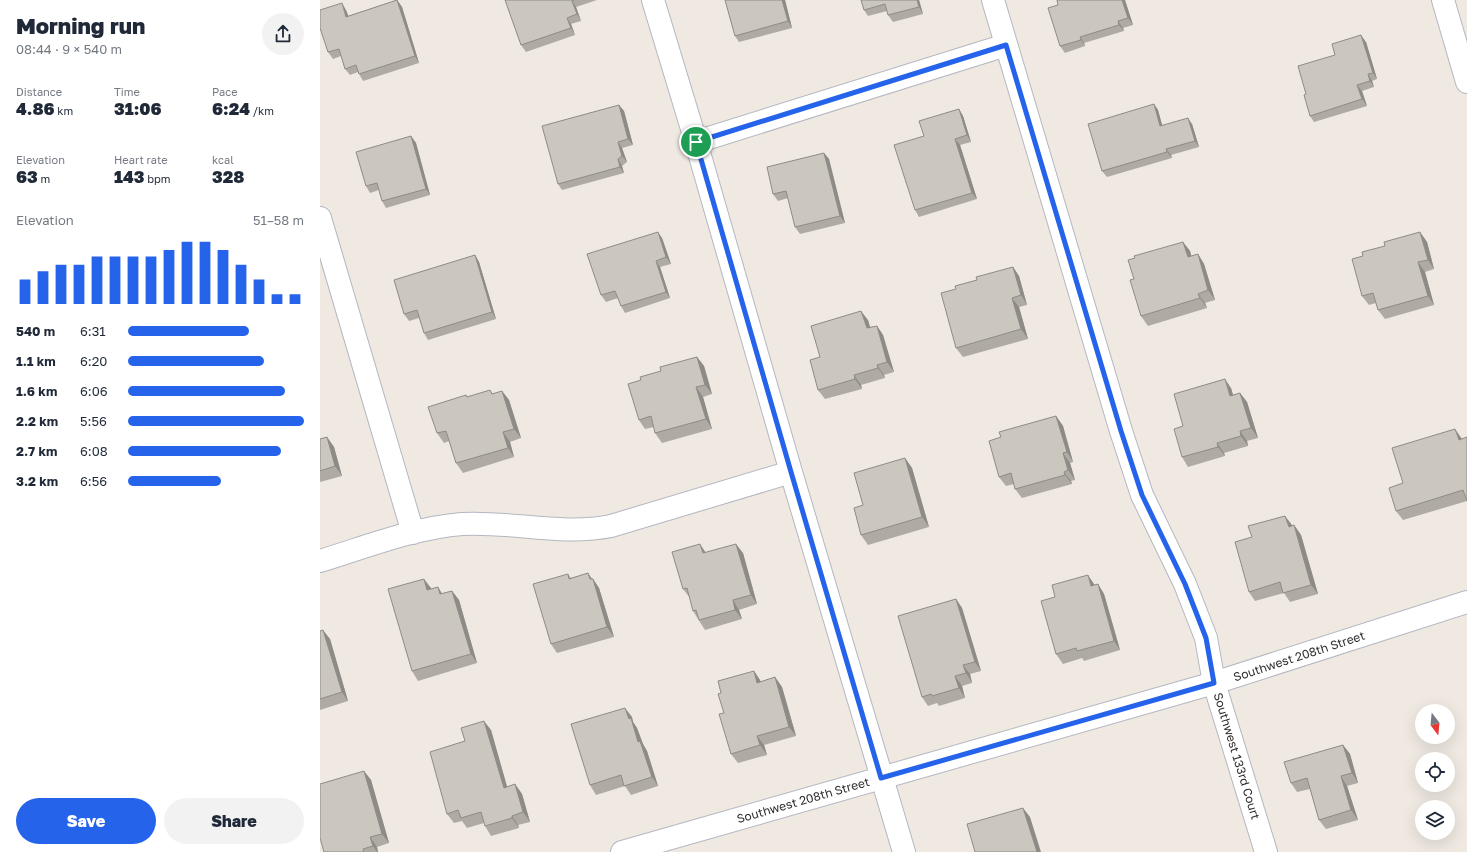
<!DOCTYPE html>
<html lang="en">
<head>
<meta charset="utf-8">
<style>
  :root { --surface:#fff; --page:#f2f2f3; --text:#1f2937; --muted:#747a83; --accent:#2563eb }
  body { margin:0; font-family:"Golos Text",sans-serif; background:var(--page); color:var(--text); height:100vh; display:flex; flex-direction:column; font-size:15px; white-space:nowrap }
  * { box-sizing:border-box; margin:0 }
  p { font-size:13px; color:var(--muted) }
  .icon { flex:none; width:22px; height:22px; fill:none; stroke:currentColor; stroke-width:2; stroke-linecap:round; stroke-linejoin:round }
  .map { position:relative; flex:1; overflow:hidden }
  .side { display:flex; flex-direction:column; background:var(--surface); width:320px }
  .side>* { flex:none }
  .needle { width:26px; rotate:164deg }
  .buttons { position:absolute; left:1095px; top:704px; display:grid; gap:8px }
  .buttons a { display:grid; place-items:center; width:40px; height:40px; border-radius:50%; background:var(--surface); box-shadow:0 4px 16px #0002; font-size:20px }
  .pin { position:absolute; display:grid; place-items:center; width:34px; height:34px; color:#fff; margin:-17px; border:2px solid #fff; border-radius:50%; box-shadow:0 1px 4px #0007 }
  .round { display:grid; place-items:center; flex:none; width:42px; height:42px; border-radius:21px; background:var(--page) }
  .headline { display:flex; align-items:center; justify-content:space-between; height:68px; padding:0 16px }
  h1 { font-size:22px; font-weight:800; line-height:30px }
  .metrics { display:grid; grid-template-columns:repeat(3,1fr); gap:6px; height:68px; padding:4px 16px }
  .metrics div { display:grid; align-content:center }
  .metrics b { font-size:17px; font-weight:800 }
  .metrics small { font-size:11px; font-weight:400 }
  .metrics p { font-size:11px }
  .chart { height:112px; padding:8px 16px }
  .chart p { display:flex; justify-content:space-between }
  .chart svg { width:100%; height:72px; margin-top:4px; stroke:var(--accent); stroke-width:6 }
  .primary-button { display:flex; gap:8px; margin-top:auto; padding:8px 16px }
  .primary-button a { flex:1; height:46px; border-radius:24px; background:var(--accent); color:#fff; font-size:16px; font-weight:800; line-height:46px; text-align:center }
  .primary-button a+a { background:var(--page); color:var(--text) }
  ul { padding:0 16px; list-style:none; font-size:13px }
  li { display:grid; grid-template-columns:64px 48px 1fr; align-items:center; height:30px }
  li i { height:10px; border-radius:5px; background:var(--accent) }
  main { display:flex; flex:1; min-height:0 }
  .map>svg:first-child { display:block }
</style>
</head>
<body>
<main>
<section class="side">
<div class="headline"><div><h1>Morning run</h1><p>08:44 · 9 × 540 m</p></div><a class="round"><svg class="icon" aria-label="share" viewBox="0 0 24 24"><path d="M12 15V3M7 8l5-5 5 5M5 13v7h14v-7"/></svg></a></div>
<div class="metrics">
<div><p>Distance</p><b>4.86<small> km</small></b></div>
<div><p>Time</p><b>31:06</b></div>
<div><p>Pace</p><b>6:24<small> /km</small></b></div>
</div>
<div class="metrics">
<div><p>Elevation</p><b>63<small> m</small></b></div>
<div><p>Heart rate</p><b>143<small> bpm</small></b></div>
<div><p>kcal</p><b>328</b></div>
</div>
<div class="chart"><p><span>Elevation</span>51–58 m</p>
<svg viewBox="0 0 160 44" preserveAspectRatio="none"><path d="M5 44V29M15 44V24M25 44V20M35 44V20M45 44V15M55 44V15M65 44V15M75 44V15M85 44V11M95 44V6M105 44V6M115 44V11M125 44V20M135 44V29M145 44V38M155 44V38"/></svg>
</div>
<ul>
<li><b>540 m</b>6:31<i style="width:69%"></i></li>
<li><b>1.1 km</b>6:20<i style="width:77%"></i></li>
<li><b>1.6 km</b>6:06<i style="width:89%"></i></li>
<li><b>2.2 km</b>5:56<i style="width:100%"></i></li>
<li><b>2.7 km</b>6:08<i style="width:87%"></i></li>
<li><b>3.2 km</b>6:56<i style="width:53%"></i></li>
</ul>
<div class="primary-button"><a>Save</a><a>Share</a></div>
</section>
<div class="map">
<svg width="1147" height="852" viewBox="0 0 1147 852">
  <rect width="100%" height="100%" fill="#efe9e1"/>
  <g fill="none" stroke-linecap="round" stroke-linejoin="round">
    <defs>
      <path id="street" d="M333,0L376,142L471,472L584,852
        M673,0L801,431L822,495L865,584L886,638L894,683L946,852
        M1123,0L1147,82
        M376,142L686,45
        M0,218L93,533
        M0,561C46,547 93,528 142,524C192,521 241,536 291,526L471,472
        M302,852L894,683L1147,602"/>
    </defs>
    <!-- street casing -->
    <use href="#street" stroke="#b4b7c1" stroke-width="24"/>
    <!-- street -->
    <use href="#street" stroke="#fff" stroke-width="22"/>
  </g>
  <!-- wall -->
  <path fill="#afaba4" d="M77,0L82,7L99,63L43,81L38,72L30,75L25,69L21,56L13,59L8,52L26,10L28,16Z
    M185,0H277L256,7L261,21L251,24L255,35L206,52L201,45Z
    M405,0H465L472,28L419,42L415,36Z
    M541,0H599L603,14L573,22L568,15L567,11L548,16L544,10Z
    M805,0L813,25L803,28L804,31L764,43L765,46L745,53L740,46Z
    M1046,42L1057,79L1052,81L1054,87L1042,91L1047,106L994,122L990,116L986,94L1015,55Z
    M834,104L838,110L842,125L872,124L879,147L851,155L852,158L787,177L782,171Z
    M299,105L304,111L313,145L302,148L307,162L302,166L304,173L242,190L238,184Z
    M639,109L643,116L651,142L640,145L657,199L599,217L595,210Z
    M91,136L96,143L110,195L66,208L62,201L59,190L50,193L46,186Z
    M504,153L509,159L525,223L480,234L475,227L468,198L458,201L453,194Z
    M1100,232L1107,242L1114,269L1105,272L1114,305L1065,319L1058,310L1056,303L1049,305L1042,296L1043,256L1065,246Z
    M342,238L351,264L340,267L350,298L305,313L301,306L298,298L286,302L281,295Z
    M863,242L870,251L871,256L878,254L884,264L895,300L885,303L887,308L828,326L821,316L814,279L815,258Z
    M155,255L159,262L176,319L108,340L104,333L99,318L89,321L84,314Z
    M693,267L699,276L707,305L699,307L708,339L643,357L636,348V289L657,280Z
    M548,320L550,327L557,326L563,335L574,372L564,375L565,378L541,385L542,389L505,399L498,390L500,357Z
    M377,357L384,366L392,394L383,397L392,429L342,443L335,433L334,427L325,429L319,420L341,371Z
    M911,388L913,395L920,393L927,402L938,438L927,441L928,446L904,453L905,456L868,467L862,457L863,426Z
    M170,390L173,394L182,391L189,400L201,438L190,442L194,457L143,473L136,463L129,441L124,443L117,433L146,395L148,397Z
    M736,416L743,426L753,462L750,463L755,480L751,481L752,484L702,498L695,489L694,484L686,486L679,477L681,437Z
    M7,437L14,447L22,476L0,482V439Z
    M1147,438V502V501L1083,520L1076,511L1083,483L1142,439Z
    M585,458L592,468L609,527L548,545L541,535L543,505Z
    M972,525V526L974,525L981,535L998,594L970,602L964,593L935,601L929,592Z
    M386,553H423L437,604L419,610L422,619L385,630L373,611L370,598L363,589Z
    M268,573L272,579H273L279,588L294,637L237,653L231,644L248,574L251,578Z
    M774,584L775,585L778,584L784,594L800,650L764,661L762,658L743,664L736,654L735,597Z
    M118,587L122,594L132,591L139,600L157,663L98,681L92,671L111,588V589Z
    M636,599L642,608L661,671L650,674L652,683L642,686L645,698L619,706L617,703L608,706L602,697Z
    M0,631L10,639L28,701L0,710Z
    M434,671L441,682L455,677L462,687L476,736L444,745L447,755L418,763L411,754L401,693Z
    M312,717L313,722L317,728L323,744L327,751L338,786L311,795L305,786L276,795L270,785Z
    M171,730L187,787L195,784L202,794L210,822L198,825L199,828L171,836L165,826L164,823L147,828L142,821L134,823L127,814L145,741Z
    M1023,745L1030,754L1038,783L1027,786L1038,820L1006,829L999,820L990,789L977,792L971,783Z
    M44,771L51,780L69,843L57,847L58,852H4Z"/>
  <!-- shaded-wall -->
  <path fill="#8e8b86" d="M77,0L82,7L99,63L95,56Z
    M462,0H465L472,28L468,21Z
    M597,0H599L603,14L599,7Z
    M802,0H805L813,25L808,18Z
    M252,1L256,7L261,21L257,14Z
    M22,3L26,10L31,23L26,17Z
    M247,18L251,24L255,35L251,28Z
    M798,21L803,28L804,31L799,25Z
    M1041,35L1046,42L1057,79L1053,73Z
    M760,37L764,43L765,46L761,40Z
    M1048,74L1052,81L1054,87L1050,81Z
    M1037,85L1042,91L1047,106L1042,99Z
    M834,104L838,110L844,132L840,126Z
    M299,105L304,111L313,145L308,139Z
    M639,109L643,116L651,142L647,135Z
    M868,118L872,124L879,147L875,141Z
    M91,136L96,143L110,195L106,189Z
    M635,139L640,145L657,199L652,193Z
    M298,142L302,148L307,162L302,156Z
    M846,149L851,155L852,158L847,152Z
    M504,153L509,159L525,223L520,216Z
    M298,159L302,166L304,173L300,167Z
    M338,232L342,238L351,264L346,257Z
    M1100,232L1107,242L1114,269L1108,260Z
    M863,242L870,251L874,266L868,257Z
    M878,254L884,264L895,300L888,290Z
    M155,255L159,262L176,319L172,312Z
    M336,261L340,267L350,298L346,292Z
    M1098,262L1105,272L1114,305L1108,296Z
    M693,267L699,276L707,305L701,295Z
    M878,294L885,303L887,308L880,298Z
    M692,298L699,307L708,339L701,329Z
    M541,311L548,320L553,338L547,328Z
    M557,326L563,335L574,372L567,362Z
    M377,357L384,366L392,394L385,385Z
    M557,365L564,375L565,378L558,368Z
    M534,375L541,385L542,389L535,379Z
    M905,379L911,388L916,405L910,396Z
    M376,387L383,397L392,429L386,419Z
    M182,391L189,400L201,438L194,429Z
    M920,393L927,402L938,438L931,428Z
    M736,416L743,426L753,462L747,452Z
    M1135,429L1142,439L1145,450L1139,440Z
    M920,431L927,441L928,446L921,436Z
    M183,432L190,442L194,457L188,448Z
    M7,437L14,447L22,476L15,466Z
    M897,443L904,453L905,456L898,447Z
    M743,453L750,463L755,480L748,470Z
    M585,458L592,468L609,527L602,517Z
    M744,472L751,481L752,484L745,475Z
    M965,516L972,525L975,537L969,527Z
    M974,525L981,535L998,594L991,585Z
    M380,544L386,553H383Z
    M416,544L423,553L437,604L431,595Z
    M268,573L273,581V579L279,588L294,637L287,627Z
    M768,575L774,584L777,596L771,586Z
    M104,579L111,588L114,600L107,590Z
    M778,584L784,594L800,650L794,641Z
    M118,587L124,597L120,594Z
    M132,591L139,600L157,663L151,654Z
    M636,599L642,608L661,671L655,662Z
    M413,600L419,610L422,619L415,610Z
    M3,630L10,639L28,701L22,692Z
    M643,665L650,674L652,683L646,673Z
    M434,671L440,680L444,692L437,683Z
    M635,676L642,686L645,698L639,688Z
    M455,677L462,687L476,736L469,727Z
    M305,708L312,717L313,722L317,728L323,744L327,751L338,786L332,777L309,719Z
    M164,721L171,730L190,797L184,788Z
    M437,736L444,745L447,755L440,745Z
    M1023,745L1030,754L1038,783L1032,773Z
    M44,771L51,780L69,843L62,834Z
    M1021,776L1027,786L1038,820L1031,810Z
    M195,784L202,794L210,822L203,812Z
    M703,808L710,817L721,852H717Z
    M192,816L198,825L199,828L192,818Z
    M50,837L57,847L58,852H57L53,846Z"/>
  <!-- building -->
  <path fill="#cbc7bf" stroke="#8e8b86" d="M77,0L95,56L39,74L36,65L25,69L19,49L8,52L0,28V10L22,3L26,17Z
    M185,0H254L252,1L257,14L247,18L251,28L201,45Z
    M405,0H462L468,21L415,36Z
    M541,0H597L599,7L568,15L565,4L544,10Z
    M737,0H802L808,18L798,21L799,25L760,37L761,40L740,46L728,8L738,5Z
    M1041,35L1053,73L1048,74L1050,81L1037,85L1042,99L990,116L984,95L986,94L978,66L1015,55L1012,44Z
    M834,104L840,126L868,118L875,141L846,149L847,152L782,171L768,124Z
    M299,105L308,139L298,142L302,156L298,159L300,167L238,184L222,126Z
    M639,109L647,135L635,139L652,193L595,210L574,145L604,136L599,121Z
    M91,136L106,189L62,201L57,183L46,186L36,152Z
    M504,153L520,216L475,227L466,191L453,194L447,167Z
    M338,232L346,257L336,261L346,292L301,306L295,291L281,295L267,254Z
    M1100,232L1108,260L1098,262L1108,296L1058,310L1053,293L1042,296L1032,259L1043,256L1042,252L1065,246L1064,242Z
    M863,242L868,257L878,254L888,290L878,294L880,298L821,316L810,280L814,279L808,260L815,258L814,256Z
    M155,255L172,312L104,333L97,310L84,314L74,280Z
    M693,267L701,295L692,298L701,329L636,348L621,293L636,289L635,286L657,280L656,277Z
    M541,311L547,328L557,326L567,362L557,365L558,368L534,375L535,379L498,390L490,360L500,357L491,326Z
    M377,357L385,385L376,387L386,419L335,433L331,416L319,420L308,384L321,380L320,377L341,371L340,367Z
    M905,379L910,396L920,393L931,428L920,431L921,436L897,443L898,447L862,457L854,429L863,426L854,394Z
    M170,390L172,394L182,391L194,429L183,432L188,448L136,463L126,431L117,433L108,407L146,395L147,397Z
    M736,416L747,452L743,453L748,470L744,472L745,475L695,489L691,473L679,477L669,441L681,437L679,432Z
    M1135,429L1139,440L1147,437V501L1143,490L1076,511L1069,488L1083,483L1072,448Z
    M7,437L15,466L0,471V439Z
    M585,458L602,517L541,535L534,508L543,505L534,473Z
    M965,516L969,527L974,525L991,585L963,593L960,582L929,592L915,542L932,537L928,526Z
    M380,544L383,553L416,544L431,595L413,600L415,610L379,620L376,610L373,611L367,588L363,589L352,552Z
    M268,573L270,579H273L287,627L231,644L213,584L248,574L249,579Z
    M768,575L771,586L778,584L794,641L757,651L756,648L736,654L721,601L735,597L732,585Z
    M104,579L107,590L118,587L120,594L132,591L151,654L92,671L68,589Z
    M636,599L655,662L643,665L646,673L635,676L639,688L612,696L611,694L602,697L578,616Z
    M3,630L22,692L0,699V631Z
    M434,671L437,683L455,677L469,727L437,736L440,745L411,754L399,714L404,713L398,694L401,693L398,681Z
    M305,708L309,719L311,718L318,742L320,741L332,777L304,786L301,775L270,785L251,724Z
    M164,721L184,788L195,784L203,812L192,816V818L165,826L161,812L141,818L138,810L127,814L110,752L145,741L141,728Z
    M1023,745L1032,773L1021,776L1031,810L999,820L987,778L971,783L964,762Z
    M44,771L62,834L50,837L53,846L43,849L44,852H4L0,838V784Z
    M703,808L717,852H655L647,824Z"/>
  <g fill="none" stroke-linecap="round" stroke-linejoin="round">
    <defs>
      <path id="route" d="M686,45L801,431L822,495L865,584L886,638L894,683L561,778L471,472L376,142Z"/>
    </defs>
    <!-- route casing -->
    <use href="#route" stroke="#fff" stroke-width="8"/>
    <!-- route -->
    <use href="#route" stroke="#2563eb" stroke-width="5"/>
  </g>
  <g text-anchor="middle" dominant-baseline="central" stroke-width="3" stroke-linejoin="round" paint-order="stroke">
    <!-- street labels -->
    <g font-size="12" fill="#2e2e2e" stroke="#fff">
      <text transform="translate(979 656) rotate(-18)">Southwest 208th Street</text>
      <text transform="translate(917 756) rotate(73)">Southwest 133rd Court</text>
      <text transform="translate(483 800) rotate(-16)">Southwest 208th Street</text>
    </g>
  </g>
</svg>
<div class="buttons">
<a><svg class="needle" viewBox="-14 -14 28 28"><path d="M0-13l5 13h-10z" fill="#e53935"/><path d="M0 13l5-13h-10z" fill="#747a83"/></svg></a>
<a><svg class="icon" aria-label="locate" viewBox="0 0 24 24"><circle cx="12" cy="12" r="6"/><path d="M12 2v4M12 18v4M2 12h4M18 12h4"/></svg></a>
<a><svg class="icon" aria-label="layers" viewBox="0 0 24 24"><path d="M12 4l9 5-9 5-9-5zM3 14l9 5 9-5"/></svg></a>
</div>
<div class="pin" style="left:376px;top:142px;background:#1e9e55"><svg class="icon" aria-label="arrive" viewBox="0 0 24 24"><path d="M6 21V4h12l-3 4 3 4H6"/></svg></div>
</div>
</main>
</body>
</html>
